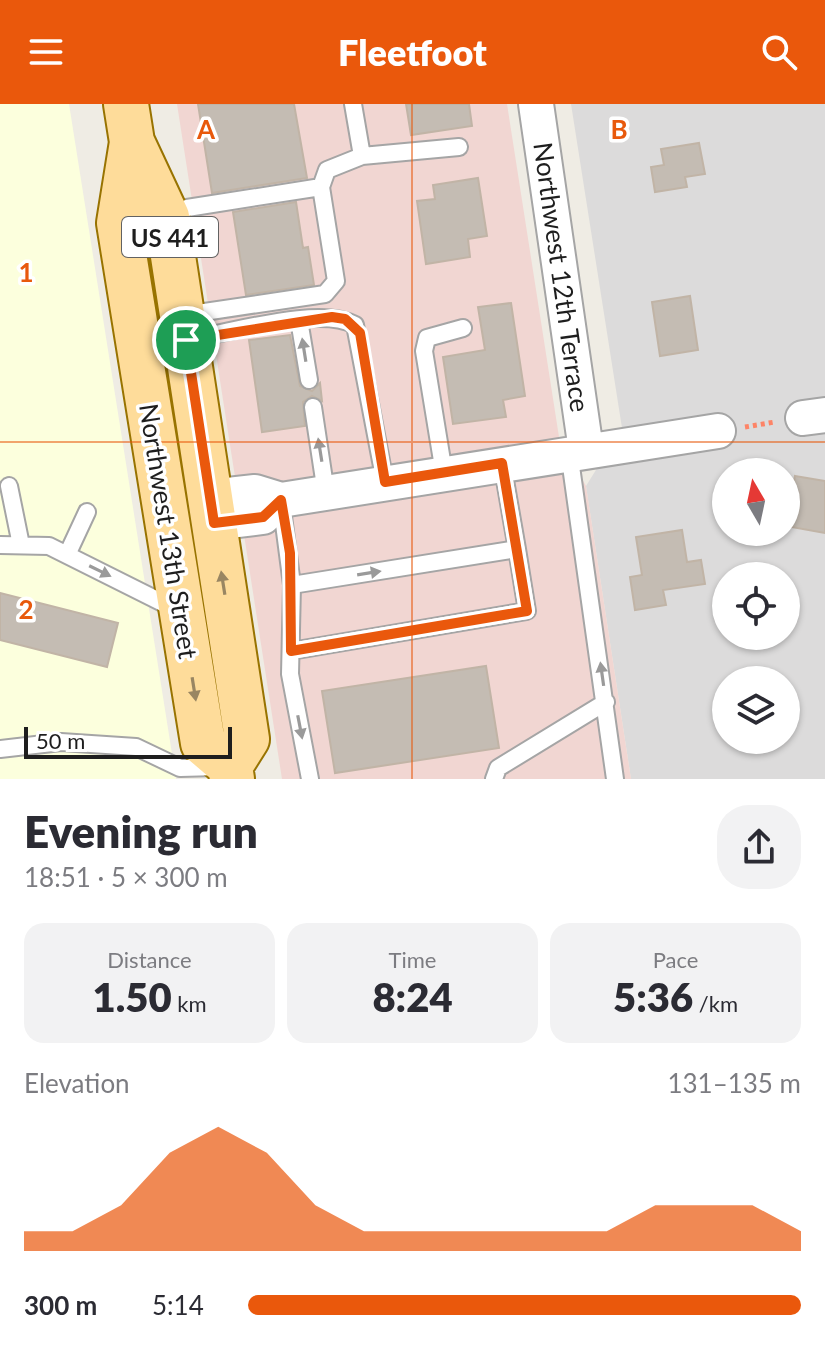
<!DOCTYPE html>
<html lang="en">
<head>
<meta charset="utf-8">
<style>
  :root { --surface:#fff; --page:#f2f2f3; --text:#2b2b33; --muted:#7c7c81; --accent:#ea580c }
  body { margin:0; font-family:Lato,sans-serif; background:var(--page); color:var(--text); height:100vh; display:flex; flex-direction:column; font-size:30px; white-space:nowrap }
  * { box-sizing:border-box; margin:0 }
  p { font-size:26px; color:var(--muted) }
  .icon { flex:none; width:44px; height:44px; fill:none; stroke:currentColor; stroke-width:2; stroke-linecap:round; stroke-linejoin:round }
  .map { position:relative; height:675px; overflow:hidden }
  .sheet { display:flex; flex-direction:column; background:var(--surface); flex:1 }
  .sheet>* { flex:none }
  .needle { width:52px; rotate:351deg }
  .tools { position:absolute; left:712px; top:354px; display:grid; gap:16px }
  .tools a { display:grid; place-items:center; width:88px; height:88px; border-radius:50%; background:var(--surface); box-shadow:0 2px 6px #0004; font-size:40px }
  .scale { position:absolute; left:24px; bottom:20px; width:208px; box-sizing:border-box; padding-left:8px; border:4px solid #1e1e1e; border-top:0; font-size:22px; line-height:28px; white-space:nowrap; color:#1e1e1e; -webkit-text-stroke:6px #fff; paint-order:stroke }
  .pin { position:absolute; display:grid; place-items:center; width:68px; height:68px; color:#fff; margin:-34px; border:4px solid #fff; border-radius:50%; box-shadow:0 2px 8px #0007 }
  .round { display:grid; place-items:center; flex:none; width:84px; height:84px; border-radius:32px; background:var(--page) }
  .headline { display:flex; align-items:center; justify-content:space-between; height:136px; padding:0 24px }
  h1 { font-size:44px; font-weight:800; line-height:60px }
  .metrics { display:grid; grid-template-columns:repeat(3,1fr); gap:12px; height:136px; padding:8px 24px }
  .metrics div { display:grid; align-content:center; border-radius:20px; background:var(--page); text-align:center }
  .metrics b { font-size:40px; font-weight:800 }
  .metrics small { font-size:22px; font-weight:400 }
  .metrics p { font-size:22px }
  .chart { height:224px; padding:16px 24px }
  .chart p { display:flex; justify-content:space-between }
  .chart svg { width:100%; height:144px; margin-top:8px; fill:var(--accent); opacity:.7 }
  ul { padding:0 24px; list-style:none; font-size:26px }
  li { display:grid; grid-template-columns:128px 96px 1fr; align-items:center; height:60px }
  li i { height:20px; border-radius:10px; background:var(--accent) }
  header { display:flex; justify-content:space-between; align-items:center; height:104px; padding:0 24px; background:var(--accent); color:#fff; font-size:36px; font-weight:800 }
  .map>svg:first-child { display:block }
</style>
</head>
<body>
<header><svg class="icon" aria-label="menu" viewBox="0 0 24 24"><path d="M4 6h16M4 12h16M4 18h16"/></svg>Fleetfoot<svg class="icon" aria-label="search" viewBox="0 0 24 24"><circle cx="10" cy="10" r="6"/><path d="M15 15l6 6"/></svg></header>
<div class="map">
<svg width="825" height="675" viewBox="0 0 825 675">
  <rect width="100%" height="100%" fill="#efece4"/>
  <!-- residential -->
  <path fill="#dcdbdb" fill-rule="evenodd" d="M571,0H825V675H631L586,382L622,324ZM726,368H786V428H726ZM726,472H786V532H726ZM726,576H786V636H726Z"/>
  <!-- commercial -->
  <path fill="#f1d6d2" d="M177,0H507L559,333L586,382L631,675H282Z"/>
  <!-- education -->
  <path fill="#fcffdd" d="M0,0H69L176,675H0Z"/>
  <!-- building -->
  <path fill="#c4bcb3" stroke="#c1b4a6" stroke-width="2" d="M198,0H294L307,74L212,89Z
    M406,0H469L472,22L411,31Z
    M699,39L705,70L685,73L687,83L655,88L651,63L664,61L661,45Z
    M478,74L487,132L468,135L470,153L426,160L417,97L435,95L433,81Z
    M296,98L303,144L308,143L314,181L246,191L233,108Z
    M690,192L698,246L660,252L652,198Z
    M511,199L525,292L503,296L506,313L453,320L443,253L485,246L478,203Z
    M290,231L300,282L312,287L320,279L322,297L312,292L303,298L305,322L262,328L249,236Z
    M795,372L825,377V429L786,422Z
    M682,426L687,458L701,456L705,480L663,486L666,501L635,506L630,473L642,471L636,433Z
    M0,489L118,519L107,563L0,536Z
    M486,562L499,644L335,669L322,587Z"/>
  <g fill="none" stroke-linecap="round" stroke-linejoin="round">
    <defs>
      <path id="service" d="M353,0L362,52
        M169,112L187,104L321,83
        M184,211L325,190L336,177L321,83L327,66L362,52L459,43
        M299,216L309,276
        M189,235C231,229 320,201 355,221L385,378
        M313,303L326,389
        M569,348L615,675
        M444,369L424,247L427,234L463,224
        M9,382L21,441
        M281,397L292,481L290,570L310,675
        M0,441L49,442L175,505
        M67,451L87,408
        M292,481L517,445L502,359
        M291,547L527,507L517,445
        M0,645L61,638L136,643L180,664L217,663
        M494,675L498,664L606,598"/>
      <path id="minor" d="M536,0L586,346
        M803,314L825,311
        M210,393L255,388L281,396L718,327
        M214,419L263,413L281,396"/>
      <path id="primary" d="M126,0L132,38L167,113L247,635L230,662L232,675
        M132,38L119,119L203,639L230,662"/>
    </defs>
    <!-- service casing -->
    <use href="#service" stroke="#a5a5a5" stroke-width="20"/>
    <!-- minor casing -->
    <use href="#minor" stroke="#a5a5a5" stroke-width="38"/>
    <!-- primary casing -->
    <use href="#primary" stroke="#987300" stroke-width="48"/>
    <!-- path -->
    <path stroke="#fd8467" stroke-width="5" stroke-dasharray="4 4" stroke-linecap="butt" d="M745,323L775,318"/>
    <!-- service -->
    <use href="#service" stroke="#fff" stroke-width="16"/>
    <!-- minor -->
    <use href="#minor" stroke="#fff" stroke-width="34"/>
    <!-- primary -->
    <use href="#primary" stroke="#fedc9a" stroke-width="44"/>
  </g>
  <!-- one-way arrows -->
  <defs><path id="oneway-solid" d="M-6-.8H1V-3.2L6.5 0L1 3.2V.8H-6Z" transform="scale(2)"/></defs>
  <g fill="#9a9a9a">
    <use href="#oneway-solid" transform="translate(304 246) rotate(-99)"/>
    <use href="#oneway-solid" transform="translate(320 346) rotate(-99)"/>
    <use href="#oneway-solid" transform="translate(100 467) rotate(26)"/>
    <use href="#oneway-solid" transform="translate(369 469) rotate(-9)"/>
    <use href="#oneway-solid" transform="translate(602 570) rotate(-98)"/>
    <use href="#oneway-solid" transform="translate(300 623) rotate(79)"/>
  </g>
  <g fill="#998662">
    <use href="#oneway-solid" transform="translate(223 479) rotate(-99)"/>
    <use href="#oneway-solid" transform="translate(194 585) rotate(81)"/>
  </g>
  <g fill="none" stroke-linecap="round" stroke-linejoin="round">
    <defs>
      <path id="route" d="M332,213L345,215L360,229L385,378L502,359L527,507L291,547L290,449L281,396L263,413L214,419L186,236Z"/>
    </defs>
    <!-- route casing -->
    <use href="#route" stroke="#fff" stroke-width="16"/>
    <!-- route -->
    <use href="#route" stroke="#ea580c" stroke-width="10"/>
  </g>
  <!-- grid -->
  <path fill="none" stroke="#e8590c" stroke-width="2" stroke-opacity="0.55" d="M412,0V675M0,338H825"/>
  <g text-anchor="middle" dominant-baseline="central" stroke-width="7" stroke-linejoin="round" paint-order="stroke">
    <!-- shield labels -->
    <rect fill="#fff" stroke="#626262" stroke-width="2" x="122" y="113" width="96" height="40" rx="6"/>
    <g font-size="24" font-weight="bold" fill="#1e1e1e">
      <text x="170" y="133">US 441</text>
    </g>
    <!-- street labels -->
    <g font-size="26" fill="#1e1e1e" stroke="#fff">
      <text transform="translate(562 173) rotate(82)">Northwest 12th Terrace</text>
      <text transform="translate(169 427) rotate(81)">Northwest 13th Street</text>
    </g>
  </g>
  <g font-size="26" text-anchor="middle" font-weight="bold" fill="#e8590c" stroke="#fff" stroke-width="7" stroke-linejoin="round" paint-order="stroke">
    <text x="206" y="35">A</text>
    <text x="619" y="35">B</text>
    <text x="26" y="178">1</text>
    <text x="26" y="515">2</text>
  </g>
</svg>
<div class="tools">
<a><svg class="needle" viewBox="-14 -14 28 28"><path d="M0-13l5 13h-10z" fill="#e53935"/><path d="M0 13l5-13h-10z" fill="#7c7c81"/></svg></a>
<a><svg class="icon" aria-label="locate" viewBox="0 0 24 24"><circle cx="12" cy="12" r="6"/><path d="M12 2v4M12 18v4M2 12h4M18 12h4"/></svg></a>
<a><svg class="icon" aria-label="layers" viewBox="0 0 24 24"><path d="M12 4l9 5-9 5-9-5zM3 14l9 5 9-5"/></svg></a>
</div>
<div class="scale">50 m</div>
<div class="pin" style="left:186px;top:236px;background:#1e9e55"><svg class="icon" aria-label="arrive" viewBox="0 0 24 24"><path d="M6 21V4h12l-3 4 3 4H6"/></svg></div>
</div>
<section class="sheet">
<div class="headline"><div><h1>Evening run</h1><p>18:51 · 5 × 300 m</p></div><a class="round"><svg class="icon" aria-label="share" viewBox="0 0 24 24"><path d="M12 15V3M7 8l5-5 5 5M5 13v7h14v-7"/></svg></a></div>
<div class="metrics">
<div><p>Distance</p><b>1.50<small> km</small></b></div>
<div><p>Time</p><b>8:24</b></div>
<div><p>Pace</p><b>5:36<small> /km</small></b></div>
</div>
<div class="chart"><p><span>Elevation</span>131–135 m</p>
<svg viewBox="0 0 160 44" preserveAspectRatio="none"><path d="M0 44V38L10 38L20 30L30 14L40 6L50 14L60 30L70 38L80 38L90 38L100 38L110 38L120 38L130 30L140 30L150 30L160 38V44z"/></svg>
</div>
<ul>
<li><b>300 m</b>5:14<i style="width:100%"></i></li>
</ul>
</section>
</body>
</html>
